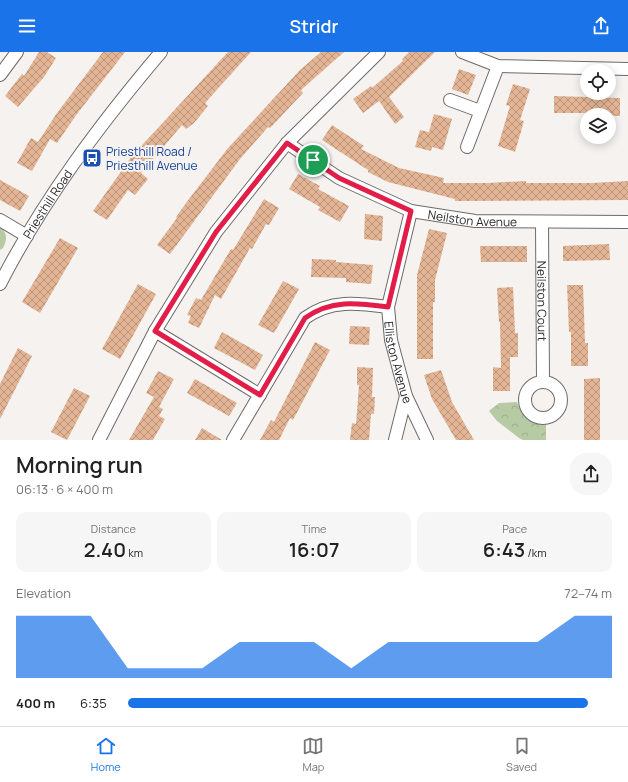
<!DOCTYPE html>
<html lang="en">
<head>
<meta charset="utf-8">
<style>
  :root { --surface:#fff; --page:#f6f6f6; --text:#222; --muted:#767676; --line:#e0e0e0; --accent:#1a73e8 }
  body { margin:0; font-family:Manrope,sans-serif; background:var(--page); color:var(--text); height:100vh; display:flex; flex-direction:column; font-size:15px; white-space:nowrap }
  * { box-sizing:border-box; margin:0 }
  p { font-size:13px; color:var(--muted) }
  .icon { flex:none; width:22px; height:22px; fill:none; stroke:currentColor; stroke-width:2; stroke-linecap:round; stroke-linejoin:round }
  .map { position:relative; height:388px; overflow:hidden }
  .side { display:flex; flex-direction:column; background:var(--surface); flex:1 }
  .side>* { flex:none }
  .tools { position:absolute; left:580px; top:12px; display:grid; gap:8px }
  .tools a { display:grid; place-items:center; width:36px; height:36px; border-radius:50%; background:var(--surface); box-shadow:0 2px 10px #0003; font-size:20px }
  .pin { position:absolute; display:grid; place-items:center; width:34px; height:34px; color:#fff; margin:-17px; border:2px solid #fff; border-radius:50%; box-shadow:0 1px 4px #0007 }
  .round { display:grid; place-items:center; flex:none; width:42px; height:42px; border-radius:16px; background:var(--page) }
  .headline { display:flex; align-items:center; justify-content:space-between; height:68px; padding:0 16px }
  h1 { font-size:22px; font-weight:600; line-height:30px }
  .metrics { display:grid; grid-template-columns:repeat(3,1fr); gap:6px; height:68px; padding:4px 16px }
  .metrics div { display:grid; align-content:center; border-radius:10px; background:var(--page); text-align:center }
  .metrics b { font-size:20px; font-weight:600 }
  .metrics small { font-size:11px; font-weight:400 }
  .metrics p { font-size:11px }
  .chart { height:112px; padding:8px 16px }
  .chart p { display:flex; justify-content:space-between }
  .chart svg { width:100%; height:72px; margin-top:4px; fill:var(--accent); opacity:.7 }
  ul { padding:0 16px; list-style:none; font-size:13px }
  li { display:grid; grid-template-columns:64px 48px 1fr; align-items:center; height:30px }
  li i { height:10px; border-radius:5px; background:var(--accent) }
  header { display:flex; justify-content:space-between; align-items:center; height:52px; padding:0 16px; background:var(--accent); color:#fff; font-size:18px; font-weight:600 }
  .tabs { display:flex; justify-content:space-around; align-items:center; height:56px; border-top:1px solid var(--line); background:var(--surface); font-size:11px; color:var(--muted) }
  .tabs a { display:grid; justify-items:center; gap:2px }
  .tabs .current { color:var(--accent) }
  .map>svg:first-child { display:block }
</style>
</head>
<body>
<header><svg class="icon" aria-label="menu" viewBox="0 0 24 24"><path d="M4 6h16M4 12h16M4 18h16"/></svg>Stridr<svg class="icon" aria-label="share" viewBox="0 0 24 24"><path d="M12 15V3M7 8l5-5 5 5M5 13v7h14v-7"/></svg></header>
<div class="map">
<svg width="628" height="388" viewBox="0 0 628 388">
  <defs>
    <pattern id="park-crowns" width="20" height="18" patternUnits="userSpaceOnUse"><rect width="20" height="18" fill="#b6caa3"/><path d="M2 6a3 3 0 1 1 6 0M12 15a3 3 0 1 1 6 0" fill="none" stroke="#9cae8c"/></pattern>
    <pattern id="building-cross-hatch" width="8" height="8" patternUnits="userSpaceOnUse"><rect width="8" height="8" fill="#e4b595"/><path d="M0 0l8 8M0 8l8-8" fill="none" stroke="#b9937a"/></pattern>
  </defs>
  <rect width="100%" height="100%" fill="#f5f2f0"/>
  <!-- grass -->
  <path fill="#b6caa3" d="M0,175C8,181 7,188 3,196L0,198Z"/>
  <!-- park -->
  <path fill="url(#park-crowns)" d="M517,350C522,365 530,373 546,371V388H523L519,386L497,369L489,359L499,351Z"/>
  <!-- building -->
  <path fill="url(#building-cross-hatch)" d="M39,0H47L56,6L44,25L18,55L5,44L22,22L24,24Z
    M103,0H125L77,62L57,91L50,87L32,119L17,111L31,86L38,90L57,61Z
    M228,0H251L205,51L208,54L194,71L186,77L182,73L141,121L148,127L135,143L128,138L107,168L93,159L132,104Z
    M321,0H344L301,38L303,41L270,76L268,75L240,107L170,202L157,193L177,166L176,165L186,151L228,96L300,18Z
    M409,0H435L389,45L404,65L395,72L379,49L363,61L353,47L371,34L372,36L403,9L402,7Z
    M459,17L476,23L468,43L452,37Z
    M513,32L530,37L520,68L524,69L515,100L498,94L510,54L506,53Z
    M554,44L620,46V64L596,63V61H554Z
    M434,62L452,67L443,98L432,95L431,99L415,95L420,78L429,80Z
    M332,73L364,94L361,97L399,116L444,126L443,131H488L526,129V131H592L628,129V148L455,149V147L388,130L368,120V118L322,88Z
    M298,122L320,134L318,137L349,154L340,170L318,158L320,155L289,137Z
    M0,128L29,144L20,159L0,148Z
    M264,147L279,156L269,173L266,172L252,197L250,196L221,247L215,243L199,276L188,271L191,264L187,263L196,246L201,248L231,197L233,198Z
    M365,162L383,164L382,189L364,187Z
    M429,177L447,181L435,228V250H433V307H417V223Z
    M60,186L78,196L40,261L22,250Z
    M609,192L610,208L563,209V194Z
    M480,194H527V210H481Z
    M312,207L336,208V210L373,213L371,232L346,230V226L311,225Z
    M283,229L299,237L274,281L258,273Z
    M138,232L156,242L120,307L102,297Z
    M567,233H583L585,291H588V314H571V280H569Z
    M513,235L515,281H518V305H510V339H493V315L501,316L500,270H499L497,236Z
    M350,274L370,275L369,293L349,292Z
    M222,280L263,303L255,318L214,296Z
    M315,290L330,298L293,368L290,366L279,388H260L271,368L274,370Z
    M18,296L32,304L0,367V332Z
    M357,315L373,316L372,345H375L374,362H371L369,388H350L352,371L356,372L359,333H357Z
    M441,318L452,350L474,388H456L432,347L424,323Z
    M158,319L174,327L159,355L163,357L159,364L165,367L153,388H129L154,345L146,341Z
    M600,326V388H584V327Z
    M195,327L237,351L229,364L187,341Z
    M74,336L90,344L67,388L51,380Z
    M202,376L222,388H195Z"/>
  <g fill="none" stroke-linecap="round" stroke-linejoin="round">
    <defs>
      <g id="minor">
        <path d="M462,0L498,14L628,17"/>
        <path d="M0,23L17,0"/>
        <path d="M450,48L480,59"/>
        <path id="s1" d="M287,91L339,126L411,159L475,169L628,170"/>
        <path d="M467,95L498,14"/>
        <path id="s2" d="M411,159L388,255L391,288L406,344L427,388"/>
        <path d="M0,168L27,184"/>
        <path id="s3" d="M542,170L543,329"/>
        <path id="s4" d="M0,232C43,148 100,72 161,0"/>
        <path d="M155,279L260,343"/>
        <circle cx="543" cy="348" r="18"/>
        <path d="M99,388L155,279L216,180L287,91L379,0"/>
        <path d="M233,388L305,266C331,247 358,251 388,255"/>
        <path d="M395,388L406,344"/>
      </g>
    </defs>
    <!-- minor casing -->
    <use href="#minor" stroke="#6d6b69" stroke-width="14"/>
    <!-- minor -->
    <use href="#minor" stroke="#fff" stroke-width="12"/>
  </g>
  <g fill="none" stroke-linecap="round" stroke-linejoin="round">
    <defs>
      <path id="route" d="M287,91L339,126L411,159L388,255C358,251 331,247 305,266L260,343L155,279L216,180Z"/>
    </defs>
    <!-- route casing -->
    <use href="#route" stroke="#fff" stroke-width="8"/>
    <!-- route -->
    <use href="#route" stroke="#e11d48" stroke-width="5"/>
  </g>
  <!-- icons -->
  <defs>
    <symbol id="bus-square" viewBox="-11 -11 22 22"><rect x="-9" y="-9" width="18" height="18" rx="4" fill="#1a4fb4" stroke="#f5f2f0"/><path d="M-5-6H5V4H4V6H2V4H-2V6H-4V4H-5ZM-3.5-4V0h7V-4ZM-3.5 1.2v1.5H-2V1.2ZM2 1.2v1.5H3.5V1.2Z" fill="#fff"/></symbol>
  </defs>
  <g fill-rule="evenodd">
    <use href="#bus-square" x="81" y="95" width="22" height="22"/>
  </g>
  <g text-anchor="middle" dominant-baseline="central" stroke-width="4" stroke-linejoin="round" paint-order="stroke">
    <!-- transit labels -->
    <g font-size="12" fill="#164399" stroke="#f5f2f0" text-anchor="start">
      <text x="106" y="99">Priesthill Road /<tspan x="106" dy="14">Priesthill Avenue</tspan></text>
    </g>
    <!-- street labels -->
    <g font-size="12" fill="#292727" stroke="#f5f2f0">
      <text stroke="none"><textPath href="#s4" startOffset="93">Priesthill Road</textPath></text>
      <text stroke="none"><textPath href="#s1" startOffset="204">Neilston Avenue</textPath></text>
      <text stroke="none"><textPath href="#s3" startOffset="79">Neilston Court</textPath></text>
      <text stroke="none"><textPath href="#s2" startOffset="155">Elliston Avenue</textPath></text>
    </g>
  </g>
</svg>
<div class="tools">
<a><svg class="icon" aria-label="locate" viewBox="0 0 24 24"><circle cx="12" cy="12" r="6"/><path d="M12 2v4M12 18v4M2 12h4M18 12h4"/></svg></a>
<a><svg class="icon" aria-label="layers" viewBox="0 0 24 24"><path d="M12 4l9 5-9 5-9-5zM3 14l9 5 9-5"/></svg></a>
</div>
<div class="pin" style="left:313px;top:108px;background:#1e9e55"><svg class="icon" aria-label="arrive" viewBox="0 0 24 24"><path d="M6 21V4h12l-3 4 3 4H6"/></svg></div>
</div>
<section class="side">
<div class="headline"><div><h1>Morning run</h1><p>06:13 · 6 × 400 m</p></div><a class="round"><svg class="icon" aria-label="share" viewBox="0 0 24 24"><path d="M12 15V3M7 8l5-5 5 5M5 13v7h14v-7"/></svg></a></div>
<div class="metrics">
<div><p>Distance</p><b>2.40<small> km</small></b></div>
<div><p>Time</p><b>16:07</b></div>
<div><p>Pace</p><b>6:43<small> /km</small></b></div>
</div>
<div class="chart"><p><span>Elevation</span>72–74 m</p>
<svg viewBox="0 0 160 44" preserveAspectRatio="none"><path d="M0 44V6L10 6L20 6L30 38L40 38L50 38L60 22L70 22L80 22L90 38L100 22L110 22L120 22L130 22L140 22L150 6L160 6V44z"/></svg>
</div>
<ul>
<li><b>400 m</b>6:35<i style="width:95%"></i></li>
</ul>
</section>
<nav class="tabs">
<a class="current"><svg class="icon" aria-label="home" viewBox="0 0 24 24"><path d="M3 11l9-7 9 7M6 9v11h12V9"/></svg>Home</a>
<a><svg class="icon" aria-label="map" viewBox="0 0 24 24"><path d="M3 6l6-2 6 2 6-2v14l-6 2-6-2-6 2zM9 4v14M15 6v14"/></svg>Map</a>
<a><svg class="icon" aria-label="saved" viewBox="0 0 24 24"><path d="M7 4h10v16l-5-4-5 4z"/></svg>Saved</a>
</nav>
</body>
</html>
